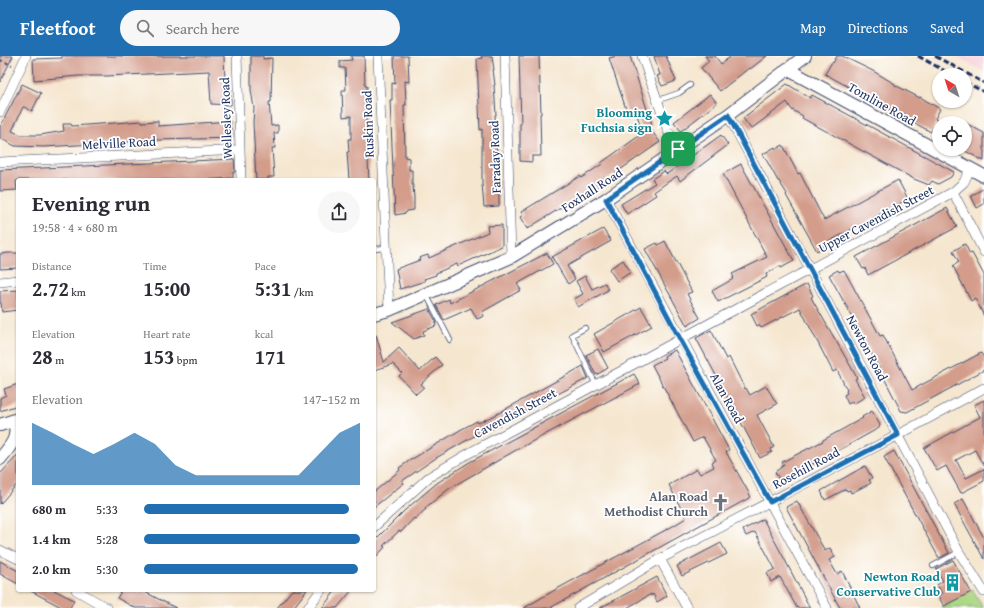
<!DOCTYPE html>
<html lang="en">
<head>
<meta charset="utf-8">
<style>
  :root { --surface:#fff; --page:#f7f7f7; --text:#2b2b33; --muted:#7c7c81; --accent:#1f6fb2 }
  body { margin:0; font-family:"Gentium Book Plus",serif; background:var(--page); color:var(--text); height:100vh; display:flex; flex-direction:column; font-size:15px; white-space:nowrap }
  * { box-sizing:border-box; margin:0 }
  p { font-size:13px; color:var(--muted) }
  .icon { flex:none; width:22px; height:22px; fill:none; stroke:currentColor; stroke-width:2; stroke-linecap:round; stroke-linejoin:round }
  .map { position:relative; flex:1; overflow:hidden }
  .panel { position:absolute; left:16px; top:122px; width:360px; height:414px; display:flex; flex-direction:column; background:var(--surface); border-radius:4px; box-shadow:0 1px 3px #0004 }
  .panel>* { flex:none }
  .needle { width:26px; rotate:321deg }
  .fabs { position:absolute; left:932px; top:12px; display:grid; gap:8px }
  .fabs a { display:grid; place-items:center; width:40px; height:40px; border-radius:50%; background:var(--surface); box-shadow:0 1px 3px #0004; font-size:20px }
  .pin { position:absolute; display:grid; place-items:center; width:34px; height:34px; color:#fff; margin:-17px; border-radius:8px; box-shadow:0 2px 6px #0006 }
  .round { display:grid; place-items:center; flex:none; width:42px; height:42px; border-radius:21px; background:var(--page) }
  .overview { display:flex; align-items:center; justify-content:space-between; height:68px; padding:0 16px }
  h1 { font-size:22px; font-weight:800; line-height:30px }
  .stats { display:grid; grid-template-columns:repeat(3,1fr); gap:6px; height:68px; padding:4px 16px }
  .stats div { display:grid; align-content:center }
  .stats b { font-size:20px; font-weight:800 }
  .stats small { font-size:11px; font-weight:400 }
  .stats p { font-size:11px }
  .chart { height:112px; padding:8px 16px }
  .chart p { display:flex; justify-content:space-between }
  .chart svg { width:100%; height:72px; margin-top:4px; fill:var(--accent); opacity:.7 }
  ul { padding:0 16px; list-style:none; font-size:13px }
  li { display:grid; grid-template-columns:64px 48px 1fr; align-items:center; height:30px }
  li i { height:10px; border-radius:5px; background:var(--accent) }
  header { display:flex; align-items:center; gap:24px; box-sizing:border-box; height:56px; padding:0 20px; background:var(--accent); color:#fff }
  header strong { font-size:19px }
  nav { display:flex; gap:22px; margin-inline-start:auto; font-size:14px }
  .search { width:280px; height:36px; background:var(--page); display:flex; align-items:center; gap:10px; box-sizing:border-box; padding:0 14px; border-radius:22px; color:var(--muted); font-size:15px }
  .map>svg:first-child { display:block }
</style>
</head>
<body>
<header>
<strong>Fleetfoot</strong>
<div class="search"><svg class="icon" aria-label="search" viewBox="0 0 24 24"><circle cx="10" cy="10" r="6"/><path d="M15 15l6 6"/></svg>Search here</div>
<nav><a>Map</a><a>Directions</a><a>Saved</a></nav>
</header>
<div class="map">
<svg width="984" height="552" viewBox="0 0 984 552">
  <rect width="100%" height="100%" fill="#fff"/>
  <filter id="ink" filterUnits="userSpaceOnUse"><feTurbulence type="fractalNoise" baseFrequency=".025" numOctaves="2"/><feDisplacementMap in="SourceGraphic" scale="8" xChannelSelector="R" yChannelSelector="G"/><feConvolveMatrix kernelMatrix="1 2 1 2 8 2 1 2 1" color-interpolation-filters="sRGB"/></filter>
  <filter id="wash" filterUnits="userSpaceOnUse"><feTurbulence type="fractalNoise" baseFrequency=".012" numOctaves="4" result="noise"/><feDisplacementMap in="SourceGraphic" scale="16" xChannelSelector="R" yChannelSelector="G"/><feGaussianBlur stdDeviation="0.9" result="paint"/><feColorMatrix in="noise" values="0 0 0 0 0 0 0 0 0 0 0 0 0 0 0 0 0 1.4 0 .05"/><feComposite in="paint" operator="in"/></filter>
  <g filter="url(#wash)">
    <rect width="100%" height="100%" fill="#f5e6cf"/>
    <!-- built -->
    <path fill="#f5cfd9" d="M956,0H984V16Z"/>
    <!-- green -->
    <path fill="#add985" stroke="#648472" d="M973,534L983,552H941Z"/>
    <g id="blocks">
      <!-- building -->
      <path fill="#d39c8b" d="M0,0H13L0,26Z
        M62,0H224L225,25H230L231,49L211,48L209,15L106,20H78L34,24L33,3L62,2Z
        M251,0H263V3L272,2L271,46H269L271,70L278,69V77H274L275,92H272L274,121H268V124H256L253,66L254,52L251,34Z
        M351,0H364L365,30H367L366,65L369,124H349L347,96H349L348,83H351V60L343,61L342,34H346L345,12H340V5L352,4Z
        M394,0H408L409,26L405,25L406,49H404L405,101L409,102V114H412V129H413L414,141V154L407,155L406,157L395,159L390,44H392V27L395,28Z
        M481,0H492L494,14H493L495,29H494L496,59H495L496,74H494L498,102L497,124H499V150L484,151L482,128V73L480,74L477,3L482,2Z
        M519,0H539L541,58H540L541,100H532V106L520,105V68H521Z
        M617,0H630L652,69L648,70L660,86L607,123L608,125L595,133L594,131L527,173L520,161L523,159L521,156L580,120L581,122L602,108L601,107L643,77L636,56L628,59L609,2Z
        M654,0H666L676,25L662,30L657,20L660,19Z
        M705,0H715L721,8L731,0H767L750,13L749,12L720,35L701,12L709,5Z
        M837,0H842L873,15L895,28V29L920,42V41L940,53L935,63L937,64L931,76L825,18L832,6L833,7Z
        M22,28L41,37L32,55L24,51H23L12,75L21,79H40L64,75L63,68H71L72,70L142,65V66L158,65V70L230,65L232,82L160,84L44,91L15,90L0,82V71Z
        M787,28L810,42L812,39L825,46L954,116L951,121L938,128L932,125L929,129L914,123L802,62L803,60L792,54L787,46L751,73L743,62Z
        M710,38L717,47L681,75L674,66Z
        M965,67L984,77V105L965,95Z
        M721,79L728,89L680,125L677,120L665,128L654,136L656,139L627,158L621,148L655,127L652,123L664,115L667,118Z
        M783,89L798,118L800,117L824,164L898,124L908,143L828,186L829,188L817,195L786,139L787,138L779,125H778L763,98L775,91L776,93Z
        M234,103L235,116H233V122L203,124H18L16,125L17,134L0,135V114Z
        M741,108L794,205L781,212L780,210L766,218L767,221L718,246L712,235L733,223L732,222L734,221L732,218L767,201L723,118Z
        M984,132V148L977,152L971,140Z
        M947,152L957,171L868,219L865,212L863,213L856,201Z
        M502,169V190L458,210L457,208L436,217V219L424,223L425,225L400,233L396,213L420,204L419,202L428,199L429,202L488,176L487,170Z
        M603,173L611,185L567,210L575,223L568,228L552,201Z
        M665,185L692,236L687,238L700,262L687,270L645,193L657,187L658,189Z
        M965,188L970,198L972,197L984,219V260L975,242L971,245L953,210L959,206L953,195Z
        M8,197H18V212L0,213V198Z
        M547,197L553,208L517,228L521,234L482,256L484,260L477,263L471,252L444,264L436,249L449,243L450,247Z
        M623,204L631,216L617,225L609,213Z
        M838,214L839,216L844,214L880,280L883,279L912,334L981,297L984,302V314L907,356L901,355L859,273L829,219Z
        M585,220L592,233L605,227L608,234L578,251L574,243L583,238L576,225Z
        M807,228L813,240L811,241L813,245L851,311L857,322L855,323L865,341L853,348L852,346L848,348L844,339L847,337L846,335L847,334L837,314L833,316L800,252L761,272L759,269L757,270L751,258Z
        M18,234V254L2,256L1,247H0V235Z
        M641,251L652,270L604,296L594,278Z
        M429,253L437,267H435L436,270L423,275L424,279L414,283L392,266Z
        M711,274L726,303L729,301L745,333L746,332L750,339L766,330L777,348L757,359L774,391L771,393L772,396L760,402L696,282Z
        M374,279H376L384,306L399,292L420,315L435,301L442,309L421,328L424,331L416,338L399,320L402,317L393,308L374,314Z
        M598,293L608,312L596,319L586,299Z
        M675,294L729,394L726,396L750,439L749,442L550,552H524L553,535L673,470L686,462L669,429L697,413L700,418L714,411L712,406L716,404L703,381L693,386L652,309L665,302L664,300Z
        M583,310L588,322L496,371L490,374L489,372L476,379L436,402L402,425L404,427L374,451V436L400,414L399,412L409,405L460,374L477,365L478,367L497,358Z
        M634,318L640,328L518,393L450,432L425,452L426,453L415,463L414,462L401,476L399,475L383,490L385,491L374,503V485L404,455L437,427L468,407Z
        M18,328V349L0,355V342L6,339L4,333Z
        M984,344V410L975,394L956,404L966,422L984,413V425L961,437L946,410L937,415L924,392L980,361L974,349Z
        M872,355L880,369L879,372L827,401V402L816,408L815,407L805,411L781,426L775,416L782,411V410L784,409L782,406L823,385V384L863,362L862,361Z
        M894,395L949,497L939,502L884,401Z
        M18,399V427L0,448V418Z
        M865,410L872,422L869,424L871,427L851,437L850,434L847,435L846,433L825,444L821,435Z
        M963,443L984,482V503L954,448Z
        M797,445L825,495L830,492L835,501L829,504L837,518L842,515L860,552H840L786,451Z
        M763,463L785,504L810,552H797L780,521L771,526L767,517L775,513L755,476L746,480L743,474Z
        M721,487L727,498L682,520L677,510Z
        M953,504L971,536L944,550L938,540L942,538L937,529L943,525L936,513Z
        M0,505L18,515V528L0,518Z
        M657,521L667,540L657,546L653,538L651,540V538L627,552H600Z
        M29,534H54L74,544L70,552H63Z
        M122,534H141L176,552H135L117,542Z
        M292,534H307L293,552H277Z
        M336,534H352L337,552H322Z"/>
    </g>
  </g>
  <g filter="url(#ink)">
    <use href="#blocks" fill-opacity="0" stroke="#3c4a6f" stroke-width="1"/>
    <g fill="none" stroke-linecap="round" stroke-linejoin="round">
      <defs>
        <path id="lane" d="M656,45L679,37L690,29
          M374,193L386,192
          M426,238L450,284
          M585,272L572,279L596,329
          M933,510L959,496"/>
        <path id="street" d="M237,0L241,124
          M378,0L389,254
          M505,0L511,201
          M642,0L668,75L678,93
          M0,56L26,0
          M728,59L810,213L959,496L984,536
          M0,106L240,94
          M953,136L984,196
          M606,143L827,552
          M0,226L18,224
          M374,471L429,421L471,396L953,136L964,126L970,113
          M0,494L18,503
          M660,503L687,552
          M76,534L107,552
          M308,552L321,534
          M578,552L660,503L898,379L984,332"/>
        <path id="secondary" d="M787,13L984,120
          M374,258L389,254L511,201L606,143L728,59L805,0
          M0,369L18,363
          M0,403C11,389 19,383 14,364"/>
      </defs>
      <!-- lane casing -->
      <use href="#lane" stroke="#3c4a6f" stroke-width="6"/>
      <!-- street casing -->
      <use href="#street" stroke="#3c4a6f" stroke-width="10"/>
      <!-- secondary casing -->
      <use href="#secondary" stroke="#3c4a6f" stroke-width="14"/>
      <!-- path -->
      <path stroke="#3c4a6f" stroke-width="2" stroke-dasharray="3 3" stroke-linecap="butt" d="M0,4L12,9"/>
      <!-- lane -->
      <use href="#lane" stroke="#fff" stroke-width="4.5"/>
      <!-- street -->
      <use href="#street" stroke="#fff" stroke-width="9"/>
      <!-- secondary -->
      <use href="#secondary" stroke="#fff" stroke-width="12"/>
      <!-- rail -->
      <path stroke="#1b2f5e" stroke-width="3" stroke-dasharray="6 3" stroke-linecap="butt" d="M918,0L952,19
        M935,0L984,27
        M965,26L984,36"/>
    </g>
  </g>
  <g fill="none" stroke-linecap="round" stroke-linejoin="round" filter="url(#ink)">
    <defs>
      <path id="route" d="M728,59L898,379L770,446L680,283L606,143Z"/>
    </defs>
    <!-- route casing -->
    <use href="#route" stroke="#fff" stroke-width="8"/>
    <!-- route -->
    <use href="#route" stroke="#1f6fb2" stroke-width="5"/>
  </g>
  <!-- icons -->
  <defs>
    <symbol id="sight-bare" viewBox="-9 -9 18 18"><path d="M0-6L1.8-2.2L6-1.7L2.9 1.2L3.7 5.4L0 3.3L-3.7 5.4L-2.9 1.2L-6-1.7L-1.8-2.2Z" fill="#0f9aa8" stroke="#fff" stroke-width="2.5" paint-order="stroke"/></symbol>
    <symbol id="church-bare" viewBox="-9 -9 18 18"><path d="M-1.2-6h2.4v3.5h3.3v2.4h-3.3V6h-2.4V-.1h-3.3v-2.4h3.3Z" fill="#6b7280" stroke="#fff" stroke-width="2.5" paint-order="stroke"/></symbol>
    <symbol id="building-bare" viewBox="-9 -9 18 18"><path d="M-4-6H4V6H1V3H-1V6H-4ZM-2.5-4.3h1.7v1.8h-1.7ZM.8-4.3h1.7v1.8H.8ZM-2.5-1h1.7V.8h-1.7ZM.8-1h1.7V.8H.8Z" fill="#0f9aa8" stroke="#fff" stroke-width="2.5" paint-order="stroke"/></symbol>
  </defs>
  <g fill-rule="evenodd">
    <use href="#sight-bare" x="652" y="50" width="25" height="25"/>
    <use href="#church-bare" x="708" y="434" width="25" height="25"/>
    <use href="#building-bare" x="940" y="514" width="25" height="25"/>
  </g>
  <g text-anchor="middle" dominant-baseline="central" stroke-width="3.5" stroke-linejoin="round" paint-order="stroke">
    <!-- street labels -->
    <g font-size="13" fill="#1b2f5e" stroke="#fff">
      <text transform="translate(882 48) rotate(29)">Tomline Road</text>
      <text transform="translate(226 62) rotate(-92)">Wellesley Road</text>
      <text transform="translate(368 68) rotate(-92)">Ruskin Road</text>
      <text transform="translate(119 87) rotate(-3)">Melville Road</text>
      <text transform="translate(495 101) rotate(-92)">Faraday Road</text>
      <text transform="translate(592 134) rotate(-33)">Foxhall Road</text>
      <text transform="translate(876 163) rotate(-28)">Upper Cavendish Street</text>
      <text transform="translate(867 292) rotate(62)">Newton Road</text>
      <text transform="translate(727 342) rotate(61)">Alan Road</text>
      <text transform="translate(515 357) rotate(-28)">Cavendish Street</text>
      <text transform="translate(806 412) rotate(-28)">Rosehill Road</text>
    </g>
    <!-- culture labels -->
    <g font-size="13" font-weight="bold" fill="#0d838f" stroke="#fff" text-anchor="end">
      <text x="652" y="56">Blooming<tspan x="652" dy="15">Fuchsia sign</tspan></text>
      <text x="940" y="520">Newton Road<tspan x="940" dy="15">Conservative Club</tspan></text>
    </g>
    <!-- worship labels -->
    <g font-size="13" font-weight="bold" fill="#5b616d" stroke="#fff" text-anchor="end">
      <text x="708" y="440">Alan Road<tspan x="708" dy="15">Methodist Church</tspan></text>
    </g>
  </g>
</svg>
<div class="fabs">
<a><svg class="needle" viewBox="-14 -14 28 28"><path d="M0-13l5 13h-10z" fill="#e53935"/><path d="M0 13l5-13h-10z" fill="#7c7c81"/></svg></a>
<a><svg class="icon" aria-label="locate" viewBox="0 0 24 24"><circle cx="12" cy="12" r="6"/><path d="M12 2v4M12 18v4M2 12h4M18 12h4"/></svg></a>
</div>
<div class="pin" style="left:678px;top:93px;background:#1e9e55"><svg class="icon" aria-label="arrive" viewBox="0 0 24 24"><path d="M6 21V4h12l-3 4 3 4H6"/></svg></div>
<section class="panel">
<div class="overview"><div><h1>Evening run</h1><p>19:58 · 4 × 680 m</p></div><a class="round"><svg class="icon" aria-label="share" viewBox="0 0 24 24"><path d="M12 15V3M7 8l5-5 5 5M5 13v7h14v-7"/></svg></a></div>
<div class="stats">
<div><p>Distance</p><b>2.72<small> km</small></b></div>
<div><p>Time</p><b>15:00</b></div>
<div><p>Pace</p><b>5:31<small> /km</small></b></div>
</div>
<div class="stats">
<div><p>Elevation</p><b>28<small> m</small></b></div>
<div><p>Heart rate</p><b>153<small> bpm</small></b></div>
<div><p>kcal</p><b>171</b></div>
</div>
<div class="chart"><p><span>Elevation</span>147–152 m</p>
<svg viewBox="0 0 160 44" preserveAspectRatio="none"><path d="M0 44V6L10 12L20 19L30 25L40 19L50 12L60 19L70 32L80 38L90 38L100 38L110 38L120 38L130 38L140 25L150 12L160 6V44z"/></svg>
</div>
<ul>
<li><b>680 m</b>5:33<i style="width:95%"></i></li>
<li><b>1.4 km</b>5:28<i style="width:100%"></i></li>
<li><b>2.0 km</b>5:30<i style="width:99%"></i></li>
</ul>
</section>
</div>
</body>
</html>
